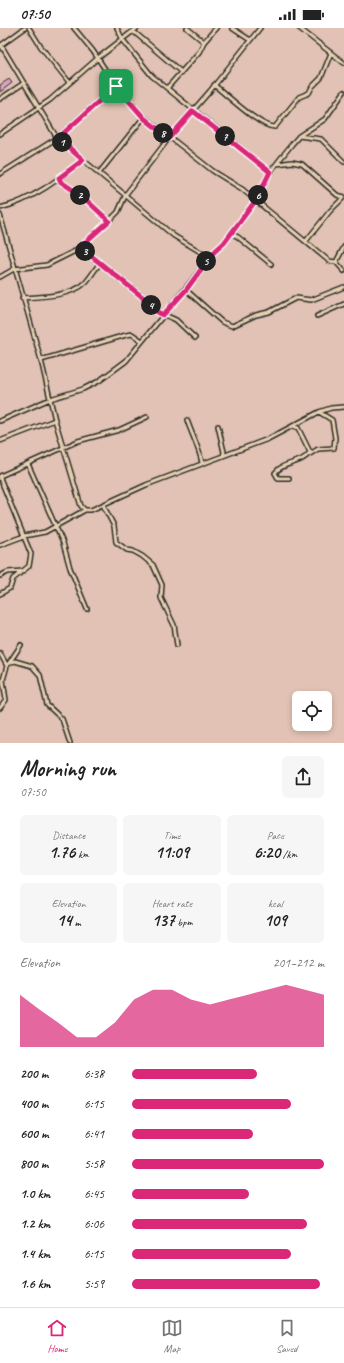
<!DOCTYPE html>
<html lang="en">
<head>
<meta charset="utf-8">
<style>
  :root { --surface:#fff; --page:#f6f6f6; --text:#222; --muted:#767676; --line:#e0e0e0; --accent:#db2777 }
  body { margin:0; font-family:Caveat,sans-serif; background:var(--page); color:var(--text); height:100vh; display:flex; flex-direction:column; font-size:15px; white-space:nowrap }
  * { box-sizing:border-box; margin:0 }
  p { font-size:13px; color:var(--muted) }
  .icon { flex:none; width:22px; height:22px; fill:none; stroke:currentColor; stroke-width:2; stroke-linecap:round; stroke-linejoin:round }
  .map { position:relative; height:715px; overflow:hidden }
  .drawer { display:flex; flex-direction:column; background:var(--surface); flex:1 }
  .drawer>* { flex:none }
  .fabs { position:absolute; left:292px; top:663px; display:grid; gap:8px }
  .fabs a { display:grid; place-items:center; width:40px; height:40px; border-radius:6px; background:var(--surface); box-shadow:0 2px 6px #0003; font-size:20px }
  .pin { position:absolute; display:grid; place-items:center; width:34px; height:34px; color:#fff; margin:-17px; border-radius:8px; box-shadow:0 2px 6px #0006 }
  .km { position:absolute; width:20px; height:20px; margin:-10px; border-radius:50%; background:#222; color:#fff; font-size:11px; line-height:20px; text-align:center }
  .round { display:grid; place-items:center; flex:none; width:42px; height:42px; border-radius:6px; background:var(--page) }
  .summary { display:flex; align-items:center; justify-content:space-between; height:68px; padding:0 20px }
  h1 { font-size:22px; font-weight:700; line-height:30px }
  .stats { display:grid; grid-template-columns:repeat(3,1fr); gap:6px; height:68px; padding:4px 20px }
  .stats div { display:grid; align-content:center; border-radius:6px; background:var(--page); text-align:center }
  .stats b { font-size:17px; font-weight:700 }
  .stats small { font-size:11px; font-weight:400 }
  .stats p { font-size:11px }
  .chart { height:112px; padding:8px 20px }
  .chart p { display:flex; justify-content:space-between }
  .chart svg { width:100%; height:72px; margin-top:4px; fill:var(--accent); opacity:.7 }
  ul { padding:0 20px; list-style:none; font-size:13px }
  li { display:grid; grid-template-columns:64px 48px 1fr; align-items:center; height:30px }
  li i { height:10px; border-radius:5px; background:var(--accent) }
  .status { display:flex; justify-content:space-between; align-items:center; height:28px; padding:0 20px; background:var(--surface); direction:ltr }
  .status svg { height:11px; fill:currentColor }
  .dock { display:flex; justify-content:space-around; align-items:center; height:56px; border-top:1px solid var(--line); background:var(--surface); font-size:11px; color:var(--muted) }
  .dock a { display:grid; justify-items:center; gap:2px }
  .dock .current { color:var(--accent) }
  .map>svg:first-child { display:block }
</style>
</head>
<body>
<div class="status"><b>07:50</b><svg viewBox="0 0 49 12"><path d="M0 12V9h3v3zM5 12V6h3v6zM10 12V3h3v9zM15 12V0h3v12zM26 1h20v11H26zM47 4h2v5h-2z"/></svg></div>
<div class="map">
<svg width="344" height="715" viewBox="0 0 344 715">
  <rect width="100%" height="100%" fill="#e2c2b4"/>
  <filter id="ink" filterUnits="userSpaceOnUse"><feTurbulence type="fractalNoise" baseFrequency=".025" numOctaves="2"/><feDisplacementMap in="SourceGraphic" scale="8" xChannelSelector="R" yChannelSelector="G"/><feConvolveMatrix kernelMatrix="1 2 1 2 8 2 1 2 1" color-interpolation-filters="sRGB"/></filter>
  <g filter="url(#ink)">
    <!-- building -->
    <path fill="#d7a3be" stroke="#2b2b2b" d="M9,51L12,55L0,64V57Z"/>
    <g fill="none" stroke-linecap="round" stroke-linejoin="round">
      <defs>
        <path id="street" d="M29,0L41,19L69,54
          M74,0L93,23L116,58L144,89L213,143L242,161L329,233L336,234L344,243
          M117,0L123,12L152,48L270,144
          M187,0L204,14
          M232,0L250,12
          M299,0L344,35
          M133,3L180,43
          M1,17L57,110L174,208L209,229
          M0,18L25,0
          M214,57C226,66 261,100 275,99L299,69L309,65L312,59L321,50L331,25
          M168,59L199,24L204,14L216,0
          M0,71L24,55
          M0,106L50,72L98,30L137,0
          M299,108L321,111L344,134
          M277,136L292,134L302,136L337,167L344,169
          M99,145L144,89
          M0,146L57,110L116,58
          M59,150L61,154L82,168L109,193
          M0,180C31,173 59,151 83,132
          M0,187L41,332L55,392L81,478L85,482
          M231,205L238,209L271,236
          M306,213L330,183L344,169
          M80,219L150,275L156,283L176,292L195,310
          M336,234L344,219
          M0,249L14,241L47,237L75,223L109,193L118,184L126,166L169,110L210,63L260,0
          M185,261L222,294L232,298L256,287L269,284L296,270L311,272L344,259
          M22,270C40,269 72,268 85,255C91,249 95,241 100,235
          M317,288L344,276
          M41,332L126,307L132,306L142,313
          M187,392C192,407 199,419 202,435
          M0,393L50,371L83,361L99,353L126,333L185,261L213,225L224,215L256,172L270,144L292,116L299,108L325,91L344,64
          M218,398L224,424L223,428
          M0,413L55,392
          M310,426L318,421L334,420L335,410L332,392L319,384
          M28,436L63,515L70,540L87,581
          M0,448L78,413L119,402L147,389
          M0,450L31,526L29,538L13,551L10,560L0,566
          M289,450H278L275,445C283,433 302,437 310,424L298,400L293,398
          M105,476L104,479L114,498L116,514L127,522L133,523L142,528L153,537L162,557L161,570L174,597L177,617
          M0,517L24,508L45,504L85,482H91L146,457L268,411L319,384L331,380L344,379
          M0,548L8,544L23,543
          M0,625L7,638
          M9,635L15,633L32,638L40,647L47,677L62,691L70,715
          M0,680L6,672L3,652L7,638L21,617"/>
      </defs>
      <!-- street casing -->
      <use href="#street" stroke="#2b2b2b" stroke-width="6"/>
      <!-- street -->
      <use href="#street" stroke="#e6d0af" stroke-width="3"/>
    </g>
  </g>
  <g fill="none" stroke-linecap="round" stroke-linejoin="round" filter="url(#ink)">
    <defs>
      <path id="route" d="M116,58L144,90L169,110L193,83L270,144L256,172L224,215L213,225L186,262L163,287L156,283L150,275L80,219L109,193L82,168L61,154L59,150L83,132L58,110Z"/>
    </defs>
    <!-- route casing -->
    <use href="#route" stroke="#fff" stroke-width="8"/>
    <!-- route -->
    <use href="#route" stroke="#db2777" stroke-width="5"/>
  </g>
</svg>
<div class="fabs">
<a><svg class="icon" aria-label="locate" viewBox="0 0 24 24"><circle cx="12" cy="12" r="6"/><path d="M12 2v4M12 18v4M2 12h4M18 12h4"/></svg></a>
</div>
<div class="pin" style="left:116px;top:58px;background:#1e9e55"><svg class="icon" aria-label="arrive" viewBox="0 0 24 24"><path d="M6 21V4h12l-3 4 3 4H6"/></svg></div>
<b class="km" style="left:62px;top:114px">1</b>
<b class="km" style="left:80px;top:167px">2</b>
<b class="km" style="left:85px;top:223px">3</b>
<b class="km" style="left:151px;top:277px">4</b>
<b class="km" style="left:206px;top:233px">5</b>
<b class="km" style="left:258px;top:167px">6</b>
<b class="km" style="left:225px;top:108px">7</b>
<b class="km" style="left:163px;top:105px">8</b>
</div>
<section class="drawer">
<div class="summary"><div><h1>Morning run</h1><p>07:50</p></div><a class="round"><svg class="icon" aria-label="share" viewBox="0 0 24 24"><path d="M12 15V3M7 8l5-5 5 5M5 13v7h14v-7"/></svg></a></div>
<div class="stats">
<div><p>Distance</p><b>1.76<small> km</small></b></div>
<div><p>Time</p><b>11:09</b></div>
<div><p>Pace</p><b>6:20<small> /km</small></b></div>
</div>
<div class="stats">
<div><p>Elevation</p><b>14<small> m</small></b></div>
<div><p>Heart rate</p><b>137<small> bpm</small></b></div>
<div><p>kcal</p><b>109</b></div>
</div>
<div class="chart"><p><span>Elevation</span>201–212 m</p>
<svg viewBox="0 0 160 44" preserveAspectRatio="none"><path d="M0 44V12L10 21L20 29L30 38L40 38L50 29L60 15L70 9L80 9L90 15L100 18L110 15L120 12L130 9L140 6L150 9L160 12V44z"/></svg>
</div>
<ul>
<li><b>200 m</b>6:38<i style="width:65%"></i></li>
<li><b>400 m</b>6:15<i style="width:83%"></i></li>
<li><b>600 m</b>6:41<i style="width:63%"></i></li>
<li><b>800 m</b>5:58<i style="width:100%"></i></li>
<li><b>1.0 km</b>6:45<i style="width:61%"></i></li>
<li><b>1.2 km</b>6:06<i style="width:91%"></i></li>
<li><b>1.4 km</b>6:15<i style="width:83%"></i></li>
<li><b>1.6 km</b>5:59<i style="width:98%"></i></li>
</ul>
</section>
<nav class="dock">
<a class="current"><svg class="icon" aria-label="home" viewBox="0 0 24 24"><path d="M3 11l9-7 9 7M6 9v11h12V9"/></svg>Home</a>
<a><svg class="icon" aria-label="map" viewBox="0 0 24 24"><path d="M3 6l6-2 6 2 6-2v14l-6 2-6-2-6 2zM9 4v14M15 6v14"/></svg>Map</a>
<a><svg class="icon" aria-label="saved" viewBox="0 0 24 24"><path d="M7 4h10v16l-5-4-5 4z"/></svg>Saved</a>
</nav>
</body>
</html>
